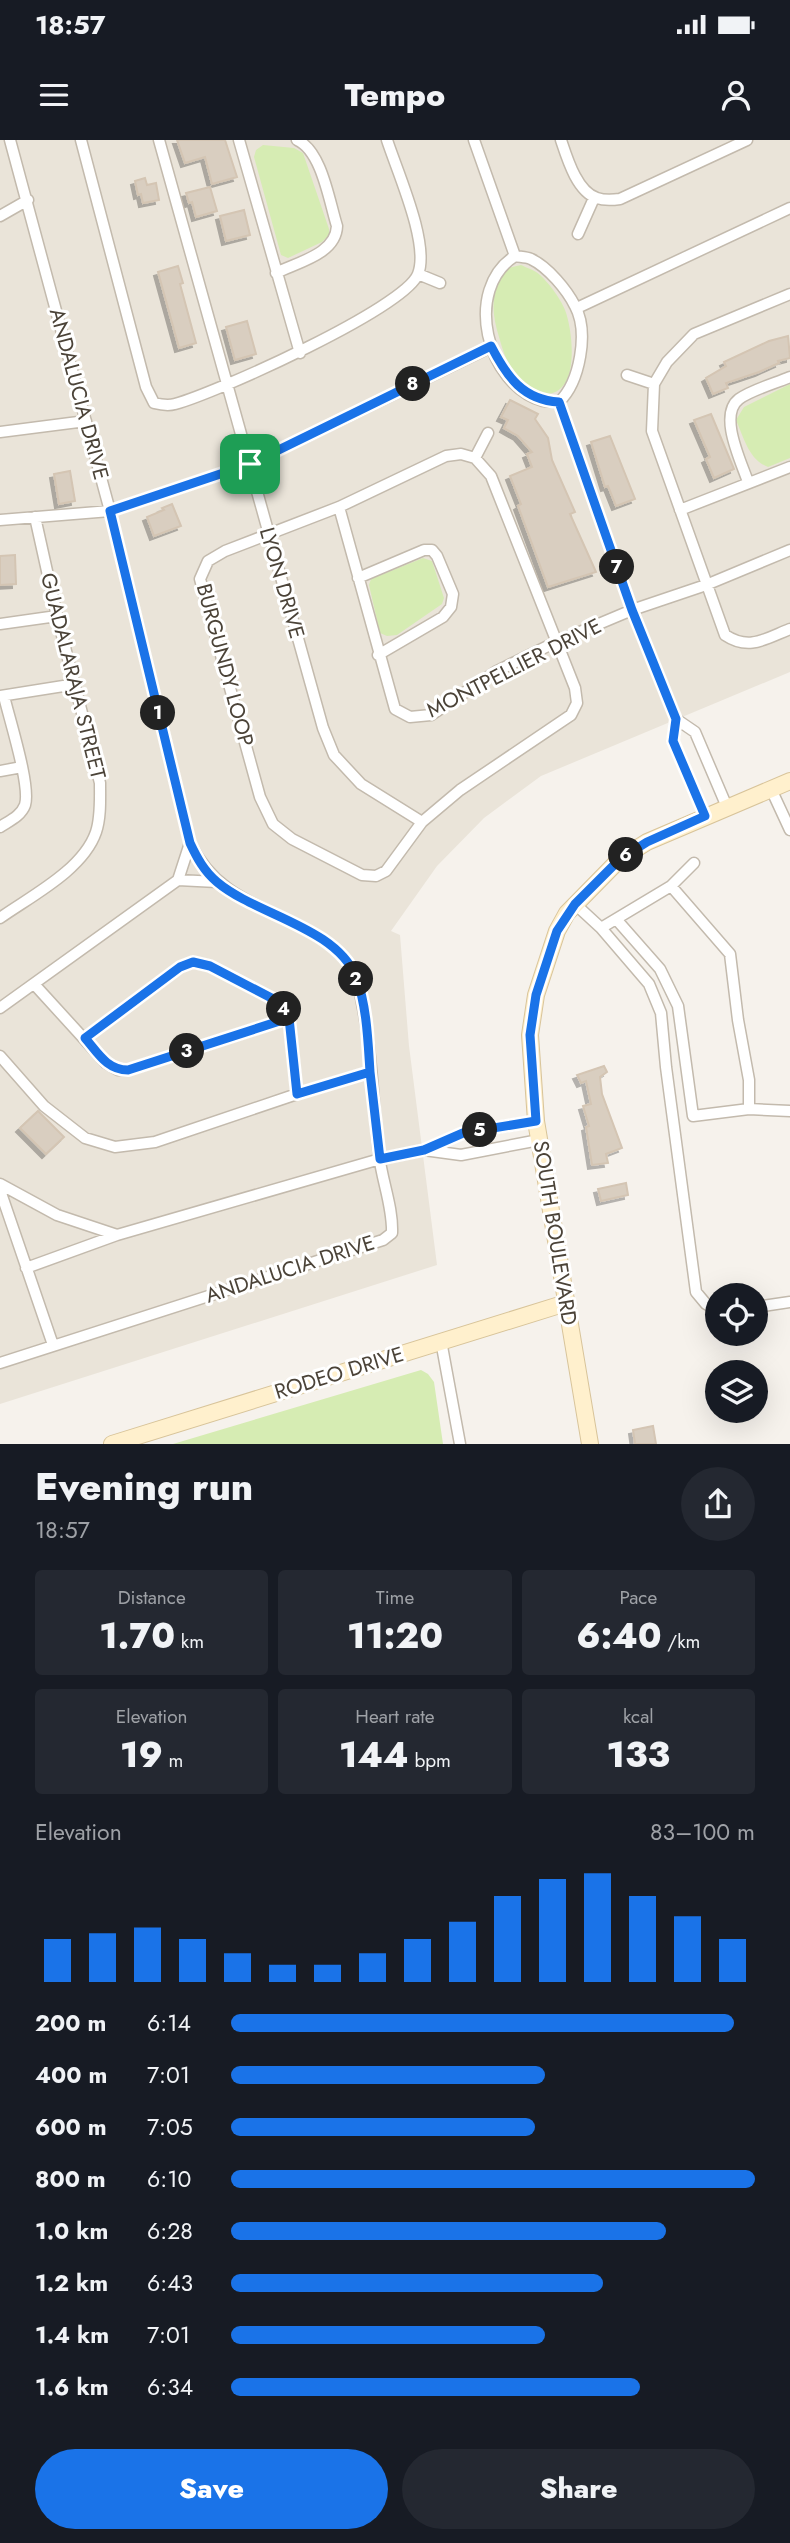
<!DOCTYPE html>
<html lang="en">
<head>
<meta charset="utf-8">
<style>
  :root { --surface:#171b24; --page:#242831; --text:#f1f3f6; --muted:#9ea1a6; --accent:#1a73e8 }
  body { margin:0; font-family:Jost,sans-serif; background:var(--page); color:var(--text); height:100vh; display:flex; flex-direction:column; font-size:26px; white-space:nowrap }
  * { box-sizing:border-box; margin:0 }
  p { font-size:23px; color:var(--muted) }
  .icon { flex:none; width:38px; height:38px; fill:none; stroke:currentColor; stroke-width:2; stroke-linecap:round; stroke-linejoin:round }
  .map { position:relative; height:1304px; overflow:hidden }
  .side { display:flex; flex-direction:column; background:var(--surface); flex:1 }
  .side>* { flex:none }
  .controls { position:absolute; left:705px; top:1143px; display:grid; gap:14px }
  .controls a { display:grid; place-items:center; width:63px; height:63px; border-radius:50%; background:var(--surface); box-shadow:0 7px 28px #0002; font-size:35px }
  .pin { position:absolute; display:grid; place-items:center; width:60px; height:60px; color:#fff; margin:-30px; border-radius:14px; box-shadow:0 4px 10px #0006 }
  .km { position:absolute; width:35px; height:35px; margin:-18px; border-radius:50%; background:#222; color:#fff; font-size:19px; line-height:35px; text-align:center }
  .round { display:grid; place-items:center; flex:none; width:74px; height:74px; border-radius:37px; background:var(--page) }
  .head { display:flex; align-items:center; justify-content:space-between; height:119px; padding:0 35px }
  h1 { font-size:38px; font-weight:800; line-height:52px }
  .metrics { display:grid; grid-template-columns:repeat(3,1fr); gap:10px; height:119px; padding:7px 35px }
  .metrics div { display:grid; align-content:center; border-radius:7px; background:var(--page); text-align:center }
  .metrics b { font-size:35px; font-weight:800 }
  .metrics small { font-size:19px; font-weight:400 }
  .metrics p { font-size:19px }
  .chart { height:196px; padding:14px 35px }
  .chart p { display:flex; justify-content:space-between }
  .chart svg { width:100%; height:126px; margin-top:7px; stroke:var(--accent); stroke-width:6 }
  .button { display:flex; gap:14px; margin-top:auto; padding:14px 35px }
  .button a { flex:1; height:80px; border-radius:42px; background:var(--accent); color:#fff; font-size:28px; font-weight:800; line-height:80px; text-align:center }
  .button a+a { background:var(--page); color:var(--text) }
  ul { padding:0 35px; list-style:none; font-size:23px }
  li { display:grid; grid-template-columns:112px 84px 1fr; align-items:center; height:52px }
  li i { height:18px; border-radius:9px; background:var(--accent) }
  .status { display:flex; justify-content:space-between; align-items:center; height:49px; padding:0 35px; background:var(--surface); direction:ltr }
  .status svg { height:19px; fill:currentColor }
  header { display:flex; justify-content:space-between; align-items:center; height:91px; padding:0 35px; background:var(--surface); font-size:32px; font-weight:800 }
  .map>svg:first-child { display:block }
</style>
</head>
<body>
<div class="status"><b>18:57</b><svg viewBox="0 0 49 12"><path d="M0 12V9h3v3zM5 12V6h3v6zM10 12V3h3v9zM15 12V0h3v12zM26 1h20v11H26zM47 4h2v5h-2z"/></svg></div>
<header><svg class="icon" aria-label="menu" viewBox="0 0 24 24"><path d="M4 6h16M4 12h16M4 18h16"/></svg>Tempo<svg class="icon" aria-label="person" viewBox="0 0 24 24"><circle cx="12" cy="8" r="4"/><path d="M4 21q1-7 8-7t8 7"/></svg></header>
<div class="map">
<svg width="790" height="1304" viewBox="0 0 790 1304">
  <defs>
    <filter id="shadow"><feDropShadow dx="-4" dy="4" stdDeviation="0" flood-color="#0004"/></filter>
  </defs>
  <rect width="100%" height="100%" fill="#f6f2ec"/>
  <!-- residential -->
  <path fill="#eae4d9" d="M0,0H790V532L541,636L484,678L437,726L391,791L400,795L409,906L437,1125L0,1264Z"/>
  <!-- green -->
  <path fill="#d6ecb3" d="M263,5L294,8L303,13L329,89V95L322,102L288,118L281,115L254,17L256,10Z
    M521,125C527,128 535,130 540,135C548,142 561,159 565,170C572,188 577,232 562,247C542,268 514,237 506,218C503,211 501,204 499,197C491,171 490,150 508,128Z
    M790,244V318L768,327C749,320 744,298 736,280L744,267Z
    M423,418L432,421L444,458L442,464L397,495L387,496L380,493L369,445L371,439Z
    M421,1230L428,1234L434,1242L443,1304H173Z"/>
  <!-- building -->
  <path fill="#d9cec0" stroke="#d4c5b3" stroke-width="2" filter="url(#shadow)" d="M177,0H225L237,37L212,44L205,17L185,23Z
    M145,38L147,45L156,43L159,60L143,63L141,54L138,55L135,41Z
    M210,47L217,71L196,77L192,62L189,63L186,53Z
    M244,70L250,95L226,101L220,76Z
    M178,126L183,143L180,144L196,203L179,208L158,132Z
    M247,181L256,214L235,220L226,187Z
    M788,196L790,218L778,221L779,223L759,232L726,243L728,248L713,254L706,238L726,226L724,222L769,201Z
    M510,260L538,274L535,279L548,298L552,320L575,372L570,374L596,432L548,447L518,366L521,364L510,336L532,327L527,314L532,312L518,296L504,288L508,280L501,277Z
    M711,274L734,329L714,338L706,319L710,317L694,280Z
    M610,296L635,359L616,366L608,346L605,347L591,302Z
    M70,331L75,361L59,364L54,334Z
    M172,364L181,386L154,396L147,377L164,370L162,368Z
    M15,415L16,444L0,445V416Z
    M604,926L607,932L600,937L602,954L622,1008L606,1014L608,1023L592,1025L586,987L589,986L583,966L591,964L586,941L581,943L577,935Z
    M38,971L64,997L46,1014L20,988Z
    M626,1043L628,1055L601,1061L598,1049Z
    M653,1286L656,1304H635L633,1290Z"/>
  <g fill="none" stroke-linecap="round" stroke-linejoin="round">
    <defs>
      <path id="street" d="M81,0L146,247L154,263C162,265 168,266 175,264C216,253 405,168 418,134C430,104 397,31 387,0
        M159,0L323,588L334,615L361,644L422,682
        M239,0L300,213
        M474,0L515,116
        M561,0C567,18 577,52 597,58C605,61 613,60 620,59L747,0
        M0,76L28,60
        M578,94L594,58
        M515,116C520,117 526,117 531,119C548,127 567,150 575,166C589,192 580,242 559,262C554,262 548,262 543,261C486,245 463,149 515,116Z
        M276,133C298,122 336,114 337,86C329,61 322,11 297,0
        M418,134L440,143
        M790,154L694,194L667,222L654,244L652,291L725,495C749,511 765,499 790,489
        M577,168L790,68
        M627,235L654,244
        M559,262L632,470L676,579L673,601L705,676
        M0,292L86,281
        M461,314L475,318L491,336L575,548L577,563L571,575L460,650L422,682L386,731L376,736L362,735L292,699L273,684L260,657L200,439L208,421L225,411L339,367L446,316Z
        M475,318L488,293
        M748,342C741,321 718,275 739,259C751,250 776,243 790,237
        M339,367L395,569L410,577L431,575L497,531L556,502L632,470L706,445L790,410
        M680,370L790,327
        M0,380L110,371L250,324L491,207
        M358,438L424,410H432L437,416L453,454L451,467L443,477L378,515
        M0,484L57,476
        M0,556L76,544
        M676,579L695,592L727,667
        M0,631L22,627
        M771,649L790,690
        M0,687C9,681 21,676 25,665C31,646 9,578 4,556
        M178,740L217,742
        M178,740L190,703
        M671,746L730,814L738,880L749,940V969
        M575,764L601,788L649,844L661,873L666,927L696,1152L706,1164L718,1171
        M0,778C31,756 83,730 96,692C101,677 100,659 100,643L57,476L35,377
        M616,779L660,829L678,866L693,976L749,969L790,971
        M601,788L671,746L694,723
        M34,844L106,923L118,930H128L289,878
        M0,868L178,740
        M85,898L180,827L193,822L210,826L281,863L289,878L297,954
        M0,916L44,966L85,998L115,1007L155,1002L297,954L370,932
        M424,1010L461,1015L539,1000
        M0,1044L57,1075L117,1095L380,1019L424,1010L463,993L536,981
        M0,1050L53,1205
        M26,1128L117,1095
        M756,1167L790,1162
        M441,1201L460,1304
        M0,1223L383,1100L392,1093C393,1067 382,1041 379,1015C372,957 372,897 357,841C353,828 343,815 333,807C281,767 222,768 190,703L110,371L10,0"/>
      <path id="secondary" d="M112,1304L566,1163
        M590,1304L536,981L530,895L536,855L557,791L567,773L620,719L647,702L790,641"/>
    </defs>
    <!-- street casing -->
    <use href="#street" stroke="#c3baad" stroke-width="13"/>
    <!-- secondary casing -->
    <use href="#secondary" stroke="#d8c49a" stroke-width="18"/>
    <!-- street -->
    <use href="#street" stroke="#fff" stroke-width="10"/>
    <!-- secondary -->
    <use href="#secondary" stroke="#fff0cd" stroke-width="16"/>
  </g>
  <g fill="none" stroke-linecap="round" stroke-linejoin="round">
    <defs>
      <path id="route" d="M250,324L110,371L190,703C197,718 204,731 217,742C256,775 336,787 356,837C367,866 368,902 370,932L297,954L289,878L128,930C107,930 98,913 85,898L180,827L193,822L210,826L281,863L289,878L297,954L370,932L380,1019L424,1010L463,993L536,981L530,895L536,855L557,791L575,764L620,719L647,702L705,676L673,601L676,579L632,470L559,262C523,260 507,237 491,206L250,324"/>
    </defs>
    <!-- route casing -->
    <use href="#route" stroke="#fff" stroke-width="14"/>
    <!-- route -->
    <use href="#route" stroke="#1a73e8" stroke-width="9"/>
  </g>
  <g text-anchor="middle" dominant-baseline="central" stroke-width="6" stroke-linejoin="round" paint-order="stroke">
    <!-- street labels -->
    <g font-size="21" fill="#4b4338" stroke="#fff">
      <text transform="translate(79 254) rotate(75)">ANDALUCIA DRIVE</text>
      <text transform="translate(282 443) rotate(74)">LYON DRIVE</text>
      <text transform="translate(225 525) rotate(75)">BURGUNDY LOOP</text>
      <text transform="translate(514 528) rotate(-27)">MONTPELLIER DRIVE</text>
      <text transform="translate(73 536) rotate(76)">GUADALARAJA STREET</text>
      <text transform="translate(555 1093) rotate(81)">SOUTH BOULEVARD</text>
      <text transform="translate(290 1129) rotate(-18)">ANDALUCIA DRIVE</text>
      <text transform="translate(339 1233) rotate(-17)">RODEO DRIVE</text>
    </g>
  </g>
</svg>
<div class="controls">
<a><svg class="icon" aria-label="locate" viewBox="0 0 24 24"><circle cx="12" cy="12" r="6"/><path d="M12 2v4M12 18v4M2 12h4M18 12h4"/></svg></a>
<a><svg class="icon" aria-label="layers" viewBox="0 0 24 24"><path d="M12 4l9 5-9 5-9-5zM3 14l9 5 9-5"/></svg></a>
</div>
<div class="pin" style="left:250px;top:324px;background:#1e9e55"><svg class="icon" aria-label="arrive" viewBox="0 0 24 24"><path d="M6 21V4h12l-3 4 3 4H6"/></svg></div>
<b class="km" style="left:158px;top:573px">1</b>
<b class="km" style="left:356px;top:839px">2</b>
<b class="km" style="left:187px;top:911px">3</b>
<b class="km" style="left:284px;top:869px">4</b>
<b class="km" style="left:480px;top:990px">5</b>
<b class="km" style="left:626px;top:715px">6</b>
<b class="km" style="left:617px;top:427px">7</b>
<b class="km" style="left:413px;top:244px">8</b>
</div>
<section class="side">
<div class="head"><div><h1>Evening run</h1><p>18:57</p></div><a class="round"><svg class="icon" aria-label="share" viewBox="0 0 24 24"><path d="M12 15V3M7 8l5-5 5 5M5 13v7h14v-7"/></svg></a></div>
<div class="metrics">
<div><p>Distance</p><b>1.70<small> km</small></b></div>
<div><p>Time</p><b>11:20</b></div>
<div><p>Pace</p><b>6:40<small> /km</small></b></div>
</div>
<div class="metrics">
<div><p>Elevation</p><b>19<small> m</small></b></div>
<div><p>Heart rate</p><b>144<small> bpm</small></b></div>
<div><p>kcal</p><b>133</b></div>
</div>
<div class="chart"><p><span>Elevation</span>83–100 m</p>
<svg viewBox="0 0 160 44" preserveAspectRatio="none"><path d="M5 44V29M15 44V27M25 44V25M35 44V29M45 44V34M55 44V38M65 44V38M75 44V34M85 44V29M95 44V23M105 44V14M115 44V8M125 44V6M135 44V14M145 44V21M155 44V29"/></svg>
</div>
<ul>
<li><b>200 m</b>6:14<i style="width:96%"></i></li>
<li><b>400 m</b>7:01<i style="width:60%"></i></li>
<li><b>600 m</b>7:05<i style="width:58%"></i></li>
<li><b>800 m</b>6:10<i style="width:100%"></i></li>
<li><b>1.0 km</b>6:28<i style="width:83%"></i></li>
<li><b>1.2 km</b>6:43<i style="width:71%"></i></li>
<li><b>1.4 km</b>7:01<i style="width:60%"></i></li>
<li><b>1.6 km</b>6:34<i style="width:78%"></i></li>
</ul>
<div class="button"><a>Save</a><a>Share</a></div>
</section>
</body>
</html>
